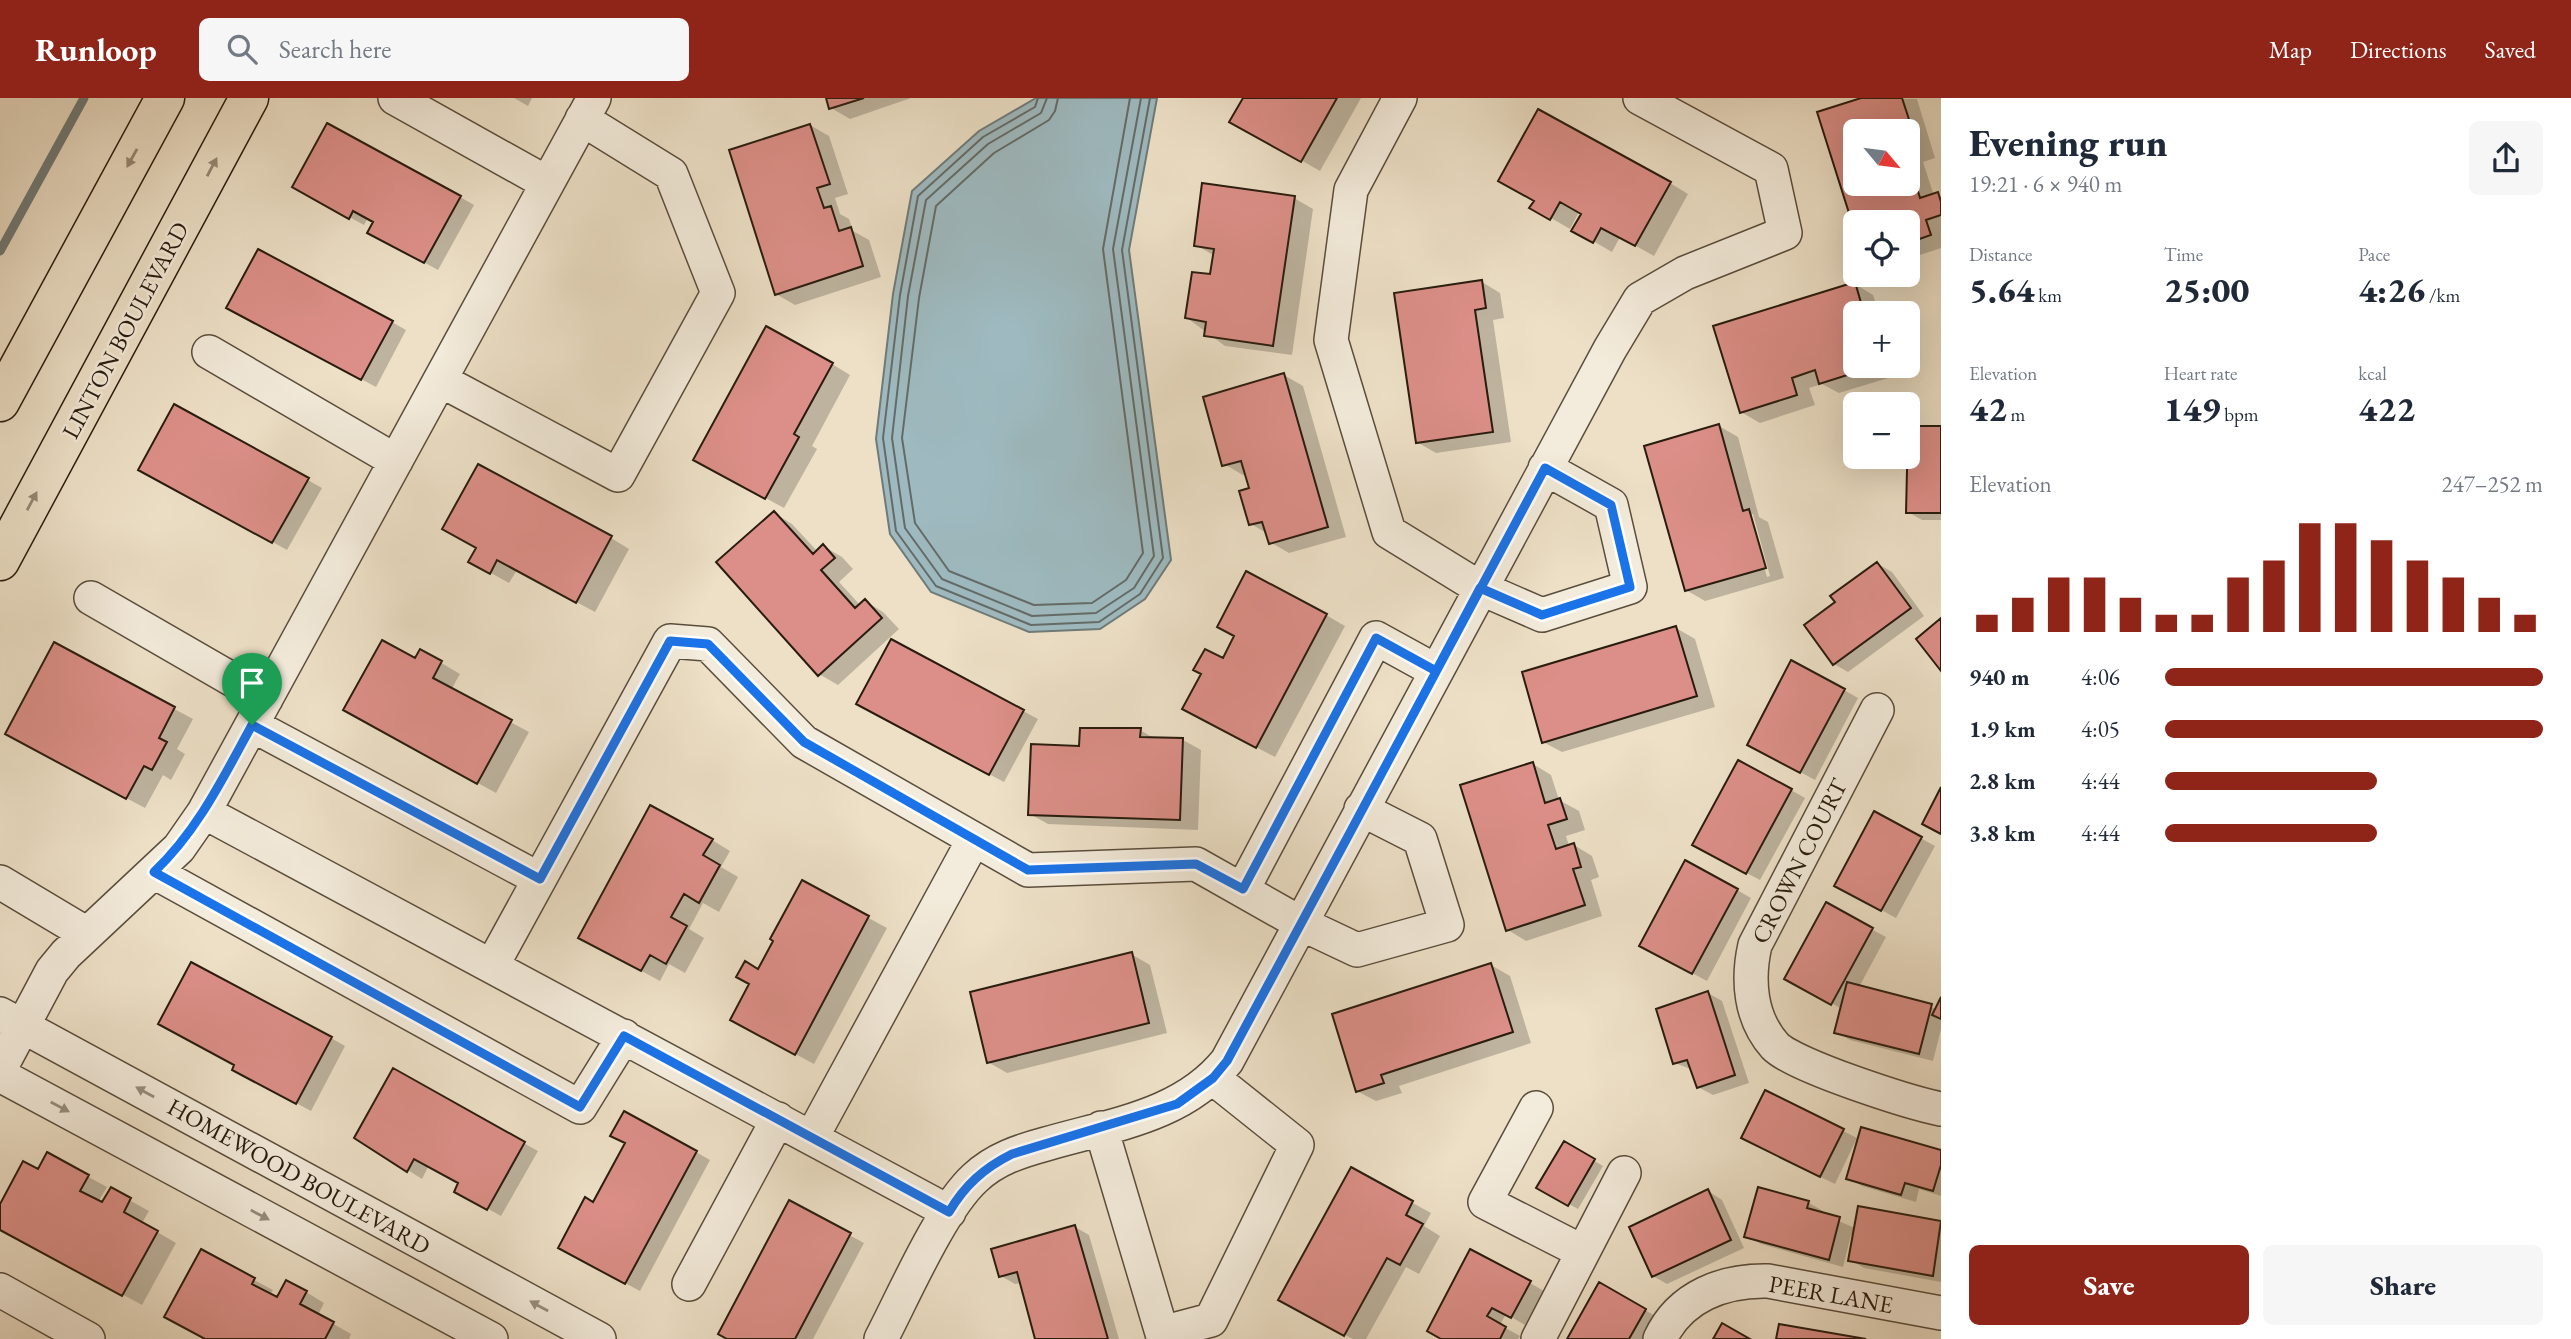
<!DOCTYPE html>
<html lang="en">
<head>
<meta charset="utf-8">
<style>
  :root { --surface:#fff; --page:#f6f6f7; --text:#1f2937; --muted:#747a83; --accent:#8f2418 }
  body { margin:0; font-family:"EB Garamond",serif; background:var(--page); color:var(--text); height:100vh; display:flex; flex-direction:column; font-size:26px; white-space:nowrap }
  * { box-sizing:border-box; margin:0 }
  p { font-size:23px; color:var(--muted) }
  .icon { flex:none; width:38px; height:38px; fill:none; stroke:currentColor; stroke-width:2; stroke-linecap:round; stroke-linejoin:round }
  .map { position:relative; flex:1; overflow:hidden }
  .side { display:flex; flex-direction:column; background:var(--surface); width:630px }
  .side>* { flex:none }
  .needle { width:46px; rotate:119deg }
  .buttons { position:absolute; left:1843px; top:21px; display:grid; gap:14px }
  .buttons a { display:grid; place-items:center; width:77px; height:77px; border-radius:10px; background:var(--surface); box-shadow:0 7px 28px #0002; font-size:35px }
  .pin { position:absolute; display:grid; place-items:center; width:60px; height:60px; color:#fff; margin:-72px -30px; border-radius:50% 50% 50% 0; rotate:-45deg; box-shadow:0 0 7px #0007 }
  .pin .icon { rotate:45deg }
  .round { display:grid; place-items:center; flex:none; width:74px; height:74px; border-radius:10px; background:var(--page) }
  .overview { display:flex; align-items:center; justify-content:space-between; height:119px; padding:0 28px }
  h1 { font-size:38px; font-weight:800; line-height:52px }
  .stats { display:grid; grid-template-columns:repeat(3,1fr); gap:10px; height:119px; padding:7px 28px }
  .stats div { display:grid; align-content:center }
  .stats b { font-size:35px; font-weight:800 }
  .stats small { font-size:19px; font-weight:400 }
  .stats p { font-size:19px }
  .chart { height:196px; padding:14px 28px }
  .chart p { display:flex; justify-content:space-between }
  .chart svg { width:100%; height:126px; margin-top:7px; stroke:var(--accent); stroke-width:6 }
  .button { display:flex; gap:14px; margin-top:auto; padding:14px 28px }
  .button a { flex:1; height:80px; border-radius:10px; background:var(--accent); color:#fff; font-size:28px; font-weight:800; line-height:80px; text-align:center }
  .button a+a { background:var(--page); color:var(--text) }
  ul { padding:0 28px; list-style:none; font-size:23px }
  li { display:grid; grid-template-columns:112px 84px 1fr; align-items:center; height:52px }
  li i { height:18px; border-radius:9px; background:var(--accent) }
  header { display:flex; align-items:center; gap:42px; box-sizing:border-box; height:98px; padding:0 35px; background:var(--accent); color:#fff }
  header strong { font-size:33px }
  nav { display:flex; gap:38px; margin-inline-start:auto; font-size:24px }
  .search { width:490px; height:63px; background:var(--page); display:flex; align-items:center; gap:18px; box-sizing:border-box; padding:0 24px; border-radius:10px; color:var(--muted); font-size:26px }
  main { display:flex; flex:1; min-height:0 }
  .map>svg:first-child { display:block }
</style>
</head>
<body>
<header>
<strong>Runloop</strong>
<div class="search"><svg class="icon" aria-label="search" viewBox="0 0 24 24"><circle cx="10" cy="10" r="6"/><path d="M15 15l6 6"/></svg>Search here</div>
<nav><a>Map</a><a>Directions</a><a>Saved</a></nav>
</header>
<main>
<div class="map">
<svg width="1941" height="1241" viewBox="0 0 1941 1241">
  <rect width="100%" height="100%" fill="#ede0c7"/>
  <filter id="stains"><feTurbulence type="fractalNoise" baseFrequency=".00286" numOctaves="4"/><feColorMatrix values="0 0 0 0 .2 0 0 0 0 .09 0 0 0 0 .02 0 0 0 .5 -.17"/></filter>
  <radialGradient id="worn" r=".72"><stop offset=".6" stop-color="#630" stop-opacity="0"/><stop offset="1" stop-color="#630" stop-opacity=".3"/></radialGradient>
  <!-- water -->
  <path fill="#9ebac0" stroke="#6f7b79" stroke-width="2" d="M1036,0H1157L1129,152L1171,462L1145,501L1100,531L1029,534L931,494L890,436L876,341L893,196L912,93L979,33Z"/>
  <!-- shadow -->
  <path fill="#0003" fill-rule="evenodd" d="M514,0H532L528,8Z
    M828,0H911L850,21L831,10Z
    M1245,0H1361L1320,73L1232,23Z
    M1867,0L1917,1L1935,60L1923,64L1934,98H1941V150L1908,161V124H1855V128L1820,15ZM1855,33H1908V86H1855Z
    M810,27L829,38L848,96L835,100L840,116L849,121L853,133L869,142L881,179L795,207L776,196Z
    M1670,85L1688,96L1654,158L1620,139L1612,154L1574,132L1583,115L1579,114L1570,131L1532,109L1536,103Z
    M294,89L460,99L474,107L438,172L369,134L375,124L368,120L364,127Z
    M1294,100L1313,111L1292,257L1225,248L1187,220L1212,178L1215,158L1196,147Z
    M1482,184L1500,195L1504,220L1493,222L1511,344L1436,355L1417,344Z
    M1855,186L1873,197L1879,215H1855V268H1895L1898,277L1839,295L1822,286L1809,290L1815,307L1760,325L1741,314Z
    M242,217L392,224L406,232L376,289Z
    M832,266L850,277L812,348L817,351L784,410L714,372Z
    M1284,277L1303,288L1346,439L1289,455L1270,444L1268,436L1251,426V392L1247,376L1243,377L1224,366Z
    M175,308L322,390L287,452L141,371Z
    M1719,328L1738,339L1759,419L1768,424L1784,480L1705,503L1686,492ZM1749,416H1753L1770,478L1767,479Z
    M1941,330V422H1922L1908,414Z
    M774,415L792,426L818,454L823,448L842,459L853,471L839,484L860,507L865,503L883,514L899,531L838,587L819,576Z
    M611,440L629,451L595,514L517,472L509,485L471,464Z
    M1878,466L1892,474L1924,518L1848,574L1834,566L1837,505Z
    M1326,517L1345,528L1275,659L1203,621L1223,562Z
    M1676,530L1695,541L1715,609L1562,654L1543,644Z
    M891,543L1038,621L1004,684L872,614Z
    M55,547L193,621L177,651L185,656L171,682L163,677L145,710L25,646Z
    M421,553L460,576L451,592L529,634L496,695L364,622Z
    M1844,592L1858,600L1815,682L1763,654Z
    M1140,632L1155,641L1183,642L1201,652L1198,732L1048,726L1030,716L1081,650Z
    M1533,666L1551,677L1559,702L1579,713L1585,732L1566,738L1569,748L1574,747L1592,758L1599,779L1591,782L1602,818L1526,843L1508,832Z
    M1791,692L1805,700L1760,782L1708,755Z
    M1875,715L1935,748L1896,820L1850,795Z
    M712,742L730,753L721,769L738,779L719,814L703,805L689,831L704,840L685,875L669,866L660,883L599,850Z
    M802,784L887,830L814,966L751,932L759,873Z
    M1737,792L1751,800L1707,883L1655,855Z
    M1826,807L1886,839L1859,889L1937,911L1941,903V931L1933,963L1850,942L1836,934L1842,911L1786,880Z
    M1131,856L1150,867L1167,935L1007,975L988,964Z
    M1491,867L1510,878L1531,945L1399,988L1402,995L1376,1003L1357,993Z
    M1708,895L1722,903L1749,985L1713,997L1698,989L1693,972L1675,965Z
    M331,940L345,948L311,1013L248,979Z
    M393,972L538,1053L501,1118L456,1093L461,1085L429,1067L422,1081L356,1039Z
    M1766,994L1857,1040L1835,1086L1757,1048Z
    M1564,1045L1603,1068L1578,1111L1538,1089Z
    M696,1054L710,1062L640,1193L574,1158L594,1106Z
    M1941,1054V1098L1919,1091L1916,1104L1862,1088L1848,1080Z
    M48,1057L107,1089L98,1104L103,1107L111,1092L149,1113L142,1125L176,1145L142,1207L0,1130V1110L38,1073Z
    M1351,1071L1431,1115L1424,1128L1440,1138L1419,1176L1406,1169L1366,1241H1353L1299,1212Z
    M1760,1091L1809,1105L1823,1113L1822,1116L1855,1130L1859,1110L1941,1124V1184L1864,1170L1850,1162L1854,1137H1851L1843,1169L1761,1146L1747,1138Z
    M1708,1093L1722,1102L1744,1150L1667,1186L1653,1178Z
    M790,1105L864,1145L813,1241H729Z
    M1075,1129L1089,1137L1119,1241H1037L1021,1185L1015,1186L1001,1178Z
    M254,1182L273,1192L270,1197L277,1202L306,1194L324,1205L318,1217L351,1236L349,1241H207Z
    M1530,1185L1544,1193L1525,1227L1506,1216L1500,1227L1520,1238L1518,1241H1444Z
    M1600,1187L1659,1220L1647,1241H1569Z"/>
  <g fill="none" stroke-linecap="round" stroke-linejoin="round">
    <!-- shore -->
    <path stroke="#646b67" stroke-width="2" d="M1038,0L1035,9L983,39L918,98L900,197L883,340L896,433L936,488L1031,527L1099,524L1140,496L1163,460L1122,152L1150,0
      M1047,0L1041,15L988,46L926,102L908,198L892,340L905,430L942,481L1032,518L1096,515L1134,490L1154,458L1113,151L1141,0
      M1058,0L1055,13L1049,22L994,55L936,108L919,200L902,340L915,425L949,473L1034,507L1092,505L1126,482L1143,455L1103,151L1130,0"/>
    <!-- stream -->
    <path stroke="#6f7b79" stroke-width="9" d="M0,153L84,0"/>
  </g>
  <!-- building -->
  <path fill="#dc8f88" stroke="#291c0e" stroke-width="2" d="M826,0H864L829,11Z
    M1243,0H1337L1301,64L1229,24Z
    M1861,0H1902L1918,49L1908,53V33H1855V86H1908V60L1920,100L1938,94L1941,104V117L1926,122L1931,137L1908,145V124H1855V134L1817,14Z
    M1538,11L1671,84L1635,148L1601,130L1593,145L1571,133L1581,116L1560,104L1550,122L1529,110L1534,103L1498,83Z
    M327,25L461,98L424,165L367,135L373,124L353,113L349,121L292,89Z
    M810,26L830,86L817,90L824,110L831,108L839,133L851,129L863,168L775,197L729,52Z
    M1202,85L1295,98L1273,248L1204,238L1206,224L1185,220L1192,174L1210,176L1214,151L1194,148Z
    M258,151L393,223L361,282L226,210Z
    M1482,182L1486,210L1475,212L1493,334L1416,345L1394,195Z
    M1855,184L1864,215H1855V268H1876L1819,286L1815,272L1792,280L1797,297L1740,315L1713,228Z
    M766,228L833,265L794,336L799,339L765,401L693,362Z
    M1284,275L1328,429L1269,446L1262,424L1249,427L1239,393L1249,390L1241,363L1222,368L1203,299Z
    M174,306L309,380L272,445L138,372Z
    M1719,326L1743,413L1749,411L1766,470L1685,493L1644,348Z
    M1908,328H1941V415H1906Z
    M478,366L612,438L576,505L497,462L490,476L468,464L476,450L442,431Z
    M774,413L813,456L823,446L835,460L821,472L855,510L865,501L882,520L818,578L716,464Z
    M1877,464L1911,510L1833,567L1804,527L1835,504L1830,498Z
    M1246,473L1327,516L1256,650L1182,611L1201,576L1193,572L1205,551L1223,560L1234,538L1217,529Z
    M1941,520V573L1916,541Z
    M1676,528L1697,598L1542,645L1522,574Z
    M891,541L1024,612L989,677L856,606Z
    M382,542L415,560L420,551L442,563L433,580L512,622L477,686L343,612Z
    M54,544L175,609L159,640L167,644L152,672L144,668L126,701L5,636Z
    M1791,562L1845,591L1800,675L1747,647Z
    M1080,630H1141L1140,639L1183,640L1180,722L1028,717L1031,646L1079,648Z
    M1738,662L1792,691L1746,776L1692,747Z
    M1533,664L1545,705L1560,700L1567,721L1548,727L1556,751L1574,745L1581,769L1573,771L1585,807L1506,833L1460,687Z
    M1941,689V736L1922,726Z
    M650,707L713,741L703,757L720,767L699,805L684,796L671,819L687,828L666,866L650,857L641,873L578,840Z
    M1874,713L1922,739L1881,813L1834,788Z
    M1685,762L1738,791L1692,876L1639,848Z
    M802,782L869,818L795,957L730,922L749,886L736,879L745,863L758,871L773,843L770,841Z
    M1826,804L1873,830L1831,907L1784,881Z
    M1132,854L1149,925L987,965L970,894Z
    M191,864L332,939L296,1006L232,972L234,967L158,926Z
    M1491,865L1513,934L1381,977L1384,985L1356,994L1332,916Z
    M1847,884L1932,906L1919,956L1834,935Z
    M1708,893L1735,977L1697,990L1687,962L1673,966L1656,911Z
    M1941,899V921L1932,917Z
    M393,970L525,1044L487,1112L454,1094L458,1085L414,1061L407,1074L354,1040Z
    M1765,992L1844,1031L1820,1079L1741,1040Z
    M624,1013L697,1053L625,1186L558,1150L585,1099L593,1104L625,1045L610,1038Z
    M1861,1029L1941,1052V1067L1933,1093L1905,1085L1901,1097L1846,1081Z
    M1564,1043L1595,1061L1568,1108L1536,1090Z
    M47,1054L89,1077L80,1093L102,1104L111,1089L131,1100L124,1114L158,1133L122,1198L0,1132V1106L23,1063L38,1071Z
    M1351,1069L1413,1103L1406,1117L1423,1126L1400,1167L1387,1160L1344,1238L1278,1202Z
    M1758,1089L1809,1103L1807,1110L1840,1119L1829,1162L1744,1139Z
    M1708,1091L1731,1142L1652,1179L1629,1129Z
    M789,1102L851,1135L795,1241H727L718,1236Z
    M1858,1108L1941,1123L1933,1178L1848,1163Z
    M1075,1127L1108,1241H1035L1017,1174L999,1179L991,1151Z
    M201,1151L255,1180L252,1186L277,1199L286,1182L307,1193L300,1206L334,1224L325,1241H205L164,1219Z
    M1470,1151L1531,1183L1511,1220L1492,1210L1487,1218L1506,1229L1500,1241H1441L1427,1233Z
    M1599,1184L1646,1211L1629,1241H1567Z
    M1722,1225L1750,1241H1713Z
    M1779,1226L1866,1241H1776Z"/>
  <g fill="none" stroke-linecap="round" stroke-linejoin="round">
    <defs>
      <path id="minor" d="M395,0L547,85
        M1400,0L1351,92L1331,242L1389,434L1480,490L1542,517L1630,489L1611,407L1545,370
        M209,254L396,363
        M440,282L618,377L718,195L671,76L582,21
        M91,500L266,601
        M1877,612L1755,847C1747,882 1750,920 1775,948C1794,968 1911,1005 1941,1011
        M252,627L539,781
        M204,714L949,1114
        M154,774L580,1009L624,938
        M0,784L87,836
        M1243,791L1376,540L1436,573
        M493,866L670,543L708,546L804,644L1028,772L1196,766L1302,826L1357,852L1447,827L1420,741L1361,711
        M0,916L599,1241
        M0,971L52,873L66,856L179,750L204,714L594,0
        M0,977L491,1241
        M1536,1010L1485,1104L1583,1154
        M1101,1030L1162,1235L1211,1222L1297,1047L1213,980
        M812,1039L974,741
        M689,1186L778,1021
        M0,1192L88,1241
        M881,1241C904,1197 941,1111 975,1080C995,1061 1020,1053 1046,1046C1111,1027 1183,1018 1227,963L1610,251L1640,201L1685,175L1785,135L1771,71L1640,0
        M1538,1241L1624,1075
        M1660,1241C1680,1198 1724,1182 1768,1183L1941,1215"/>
      <path id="major" d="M0,304L165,0
        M0,463L249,0"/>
    </defs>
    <!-- minor casing -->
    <use href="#minor" stroke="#5a4d3c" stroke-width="36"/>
    <!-- major casing -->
    <use href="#major" stroke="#291c0e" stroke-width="41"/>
    <!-- minor -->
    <use href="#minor" stroke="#f3ebdb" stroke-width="33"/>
    <!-- major -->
    <use href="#major" stroke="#ede0c7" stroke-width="38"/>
  </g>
  <!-- one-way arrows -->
  <defs><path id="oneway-solid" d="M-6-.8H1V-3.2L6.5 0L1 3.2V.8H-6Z" transform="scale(1.75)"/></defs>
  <g fill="#958874">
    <use href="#oneway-solid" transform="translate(132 60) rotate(119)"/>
    <use href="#oneway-solid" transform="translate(212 69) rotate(-62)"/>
    <use href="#oneway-solid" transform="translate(32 403) rotate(-62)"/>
  </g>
  <g fill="#988e7f">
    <use href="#oneway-solid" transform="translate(145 994) rotate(-151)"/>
    <use href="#oneway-solid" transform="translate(60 1009) rotate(28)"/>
    <use href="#oneway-solid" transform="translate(260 1117) rotate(28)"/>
    <use href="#oneway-solid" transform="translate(539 1208) rotate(-151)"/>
  </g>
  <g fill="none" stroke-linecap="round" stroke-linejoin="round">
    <defs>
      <path id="route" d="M252,627C223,680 198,732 154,774L580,1009L624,938L949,1114C965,1087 984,1070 1012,1056L1177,1006L1213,980L1227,963C1334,766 1439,567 1545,370L1611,407L1630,489L1542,517L1480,490L1436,573L1376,540L1243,791L1196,766L1028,772L804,644L708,546L670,543L540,781L252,627"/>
    </defs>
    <!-- route casing -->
    <use href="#route" stroke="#fff" stroke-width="14"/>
    <!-- route -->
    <use href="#route" stroke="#1a73e8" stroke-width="9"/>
  </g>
  <g text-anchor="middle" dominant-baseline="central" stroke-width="5" stroke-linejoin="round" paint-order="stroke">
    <!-- street labels -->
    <g font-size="24" fill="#291c0e" stroke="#f3ebdb">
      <text transform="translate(125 232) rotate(-62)">LINTON BOULEVARD</text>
      <text transform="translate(1799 763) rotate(-63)">CROWN COURT</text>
      <text transform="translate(299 1078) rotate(29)">HOMEWOOD BOULEVARD</text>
      <text transform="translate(1831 1196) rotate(10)">PEER LANE</text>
    </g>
  </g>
  <rect width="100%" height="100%" filter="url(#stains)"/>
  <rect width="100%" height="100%" fill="url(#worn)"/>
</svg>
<div class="buttons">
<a><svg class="needle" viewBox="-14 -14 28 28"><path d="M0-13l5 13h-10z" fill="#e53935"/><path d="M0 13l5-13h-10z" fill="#747a83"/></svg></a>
<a><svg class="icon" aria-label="locate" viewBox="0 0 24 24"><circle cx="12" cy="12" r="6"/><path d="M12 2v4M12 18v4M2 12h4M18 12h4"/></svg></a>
<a>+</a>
<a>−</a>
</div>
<div class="pin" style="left:252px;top:627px;background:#1e9e55"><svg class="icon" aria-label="arrive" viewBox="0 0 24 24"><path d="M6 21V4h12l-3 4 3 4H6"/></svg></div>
</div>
<section class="side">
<div class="overview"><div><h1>Evening run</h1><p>19:21 · 6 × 940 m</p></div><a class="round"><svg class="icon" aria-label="share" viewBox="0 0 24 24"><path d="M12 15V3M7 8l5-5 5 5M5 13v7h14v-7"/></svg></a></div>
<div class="stats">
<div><p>Distance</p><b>5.64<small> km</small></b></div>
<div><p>Time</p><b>25:00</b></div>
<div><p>Pace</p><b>4:26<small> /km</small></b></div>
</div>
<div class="stats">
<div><p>Elevation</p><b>42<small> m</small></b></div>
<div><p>Heart rate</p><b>149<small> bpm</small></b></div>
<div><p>kcal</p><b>422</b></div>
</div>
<div class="chart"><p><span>Elevation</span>247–252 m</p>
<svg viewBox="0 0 160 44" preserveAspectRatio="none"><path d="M5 44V38M15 44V32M25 44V25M35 44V25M45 44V32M55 44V38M65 44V38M75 44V25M85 44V19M95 44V6M105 44V6M115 44V12M125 44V19M135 44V25M145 44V32M155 44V38"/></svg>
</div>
<ul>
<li><b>940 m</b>4:06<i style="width:100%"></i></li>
<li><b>1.9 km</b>4:05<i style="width:100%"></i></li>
<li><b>2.8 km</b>4:44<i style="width:56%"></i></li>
<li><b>3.8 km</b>4:44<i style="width:56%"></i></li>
</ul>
<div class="button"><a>Save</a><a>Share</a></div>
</section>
</main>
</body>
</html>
